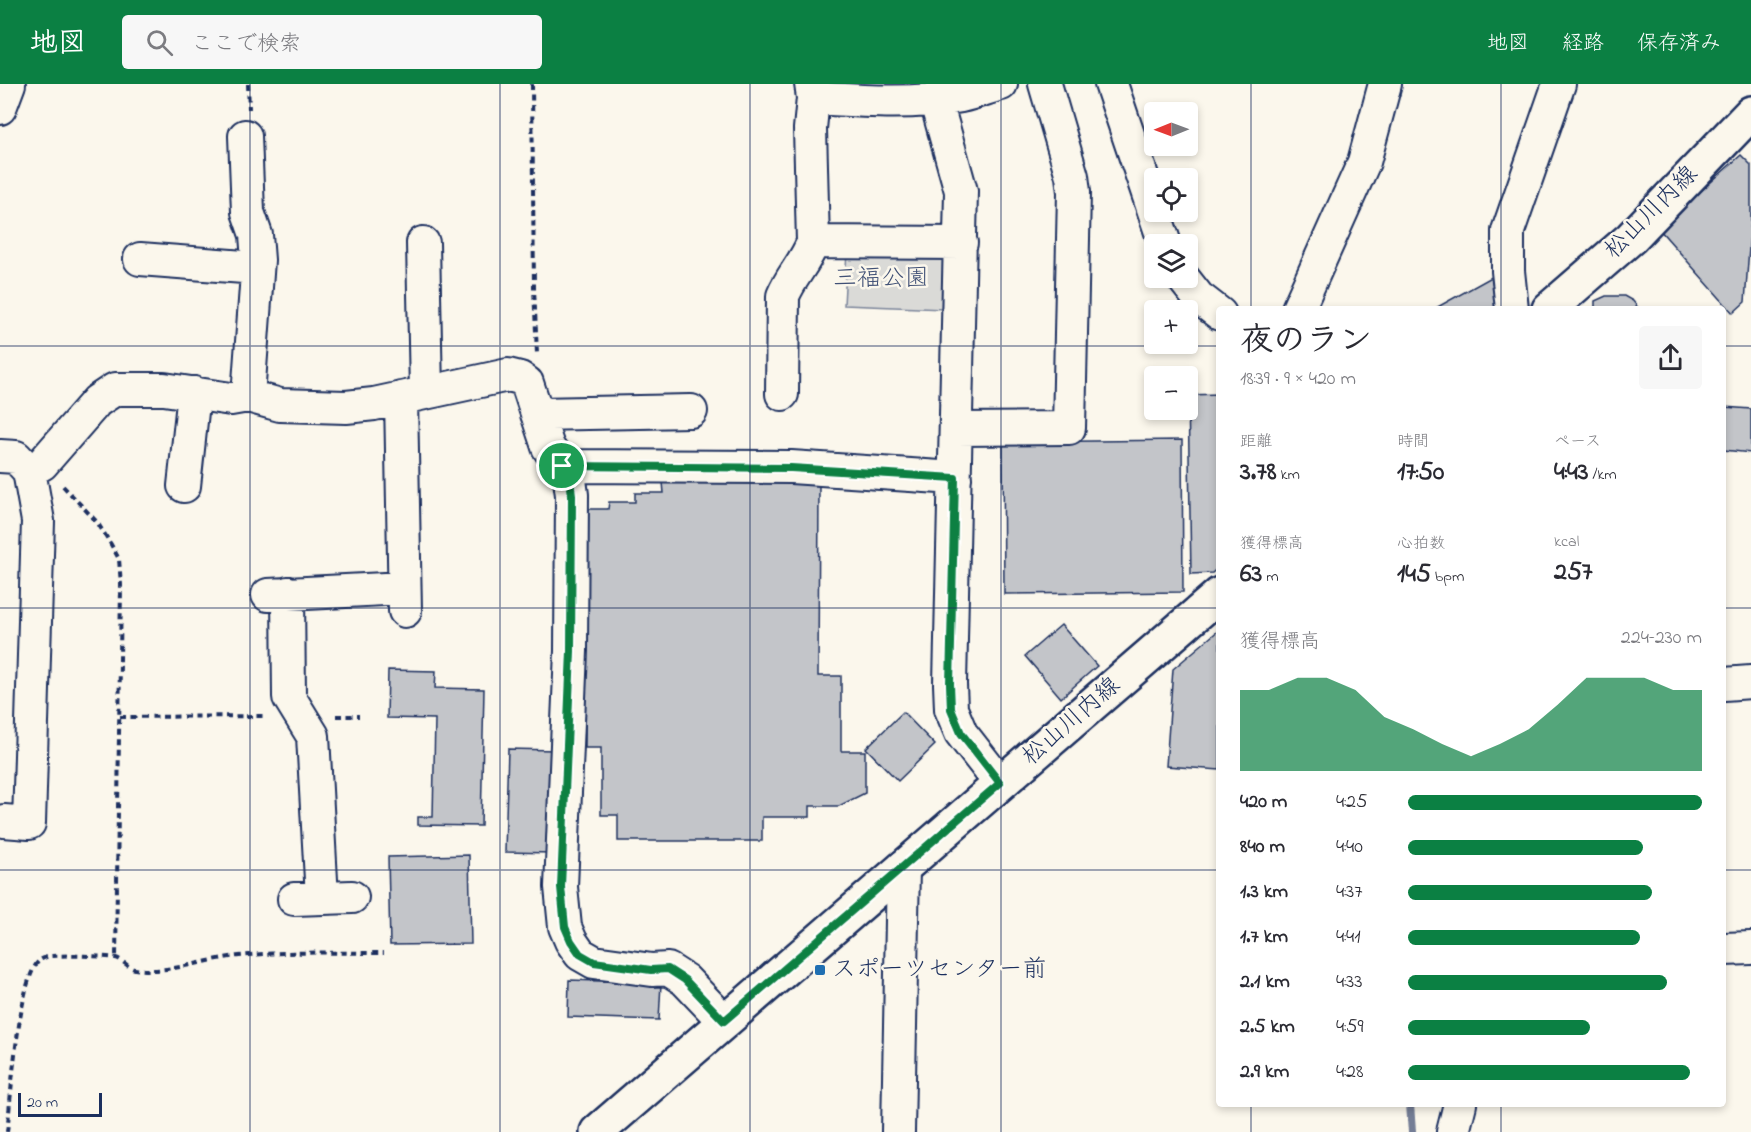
<!DOCTYPE html>
<html lang="ja">
<head>
<meta charset="utf-8">
<style>
  :root { --surface:#fff; --page:#f7f7f7; --text:#2b2b33; --muted:#7c7c81; --accent:#0b8043 }
  body { margin:0; font-family:"Indie Flower","Klee One",sans-serif; background:var(--page); color:var(--text); height:100vh; display:flex; flex-direction:column; font-size:22px; white-space:nowrap }
  * { box-sizing:border-box; margin:0 }
  p { font-size:20px; color:var(--muted) }
  .icon { flex:none; width:33px; height:33px; fill:none; stroke:currentColor; stroke-width:2; stroke-linecap:round; stroke-linejoin:round }
  .map { position:relative; flex:1; overflow:hidden }
  .drawer { position:absolute; left:1216px; top:222px; width:510px; height:801px; display:flex; flex-direction:column; background:var(--surface); border-radius:6px; box-shadow:0 3px 9px #0003 }
  .drawer>* { flex:none }
  .needle { width:39px; rotate:269deg }
  .fabs { position:absolute; left:1144px; top:18px; display:grid; gap:12px }
  .fabs a { display:grid; place-items:center; width:54px; height:54px; border-radius:6px; background:var(--surface); box-shadow:0 3px 9px #0003; font-size:30px }
  .scale { position:absolute; left:18px; bottom:15px; width:84px; box-sizing:border-box; padding-left:6px; border:3px solid #1b2f5e; border-top:0; font-size:16px; line-height:21px; white-space:nowrap; color:#1b2f5e; -webkit-text-stroke:4px #fbf7ec; paint-order:stroke }
  .pin { position:absolute; display:grid; place-items:center; width:51px; height:51px; color:#fff; margin:-26px; border:3px solid #fff; border-radius:50%; box-shadow:0 2px 6px #0007 }
  .round { display:grid; place-items:center; flex:none; width:63px; height:63px; border-radius:6px; background:var(--page) }
  .head { display:flex; align-items:center; justify-content:space-between; height:102px; padding:0 24px }
  h1 { font-size:33px; font-weight:700; line-height:45px }
  .metrics { display:grid; grid-template-columns:repeat(3,1fr); gap:9px; height:102px; padding:6px 24px }
  .metrics div { display:grid; align-content:center }
  .metrics b { font-size:26px; font-weight:700 }
  .metrics small { font-size:16px; font-weight:400 }
  .metrics p { font-size:16px }
  .chart { height:168px; padding:12px 24px }
  .chart p { display:flex; justify-content:space-between }
  .chart svg { width:100%; height:108px; margin-top:6px; fill:var(--accent); opacity:.7 }
  ul { padding:0 24px; list-style:none; font-size:20px }
  li { display:grid; grid-template-columns:96px 72px 1fr; align-items:center; height:45px }
  li i { height:15px; border-radius:8px; background:var(--accent) }
  header { display:flex; align-items:center; gap:36px; box-sizing:border-box; height:84px; padding:0 30px; background:var(--accent); color:#fff }
  header strong { font-size:28px }
  nav { display:flex; gap:33px; margin-inline-start:auto; font-size:21px }
  .search { width:420px; height:54px; background:var(--page); display:flex; align-items:center; gap:15px; box-sizing:border-box; padding:0 21px; border-radius:6px; color:var(--muted); font-size:22px }
  .map>svg:first-child { display:block }
</style>
</head>
<body>
<header>
<strong>地図</strong>
<div class="search"><svg class="icon" aria-label="search" viewBox="0 0 24 24"><circle cx="10" cy="10" r="6"/><path d="M15 15l6 6"/></svg>ここで検索</div>
<nav><a>地図</a><a>経路</a><a>保存済み</a></nav>
</header>
<div class="map">
<svg width="1751" height="1048" viewBox="0 0 1751 1048">
  <rect width="100%" height="100%" fill="#fbf7ec"/>
  <filter id="ink" filterUnits="userSpaceOnUse"><feTurbulence type="fractalNoise" baseFrequency=".0167" numOctaves="2"/><feDisplacementMap in="SourceGraphic" scale="12" xChannelSelector="R" yChannelSelector="G"/><feConvolveMatrix kernelMatrix="1 2 1 2 8 2 1 2 1" color-interpolation-filters="sRGB"/></filter>
  <g filter="url(#ink)">
    <!-- green -->
    <path fill="#dadad7" stroke="#7a849a" stroke-width="1.5" d="M847,167L945,168L944,225L844,221Z"/>
    <g fill="none" stroke-linecap="round" stroke-linejoin="round">
      <!-- stream -->
      <path stroke="#747e96" stroke-width="8" d="M1410,1020L1412,1048"/>
    </g>
    <!-- building -->
    <path fill="#c3c5c9" stroke="#1b2f5e" stroke-width="1.5" d="M1741,71L1751,81V137L1745,218L1733,229L1659,145Z
      M1497,190L1498,225H1434Z
      M1606,212H1624L1633,217L1639,225H1595V217Z
      M1220,310V482L1212,489L1191,490L1188,311Z
      M1724,323L1751,325V369L1724,366Z
      M1182,356L1183,508L1004,510L1003,358Z
      M733,389H786V399L819,400L818,592H841V667H865V709L839,722H810V733H762V757H618V731H601V664H585L586,425H608L609,418H635V409H664L663,398L733,399Z
      M1061,541L1097,582L1061,614L1025,572Z
      M1220,545V686L1166,682L1173,585Z
      M388,586L436,587L435,604L484,605L481,742L418,741V733H433L435,635L387,634Z
      M903,628L935,661L898,697L866,664Z
      M508,665L555,666L553,769L505,768Z
      M469,771L471,860L390,861L388,773Z
      M569,896L661,899L659,936L568,933Z"/>
    <g fill="none" stroke-linecap="round" stroke-linejoin="round">
      <defs>
        <path id="minor" d="M1111,0L1165,160
          M813,14C862,17 912,21 961,12C974,9 987,4 1001,0
          M935,14L961,107L950,600L951,625L961,649L1000,699
          M0,24L9,0
          M245,52L248,128L256,151L258,176L248,312
          M813,158L961,159
          M423,159L426,308
          M140,175L257,184
          M1183,194L1198,213L1220,230
          M1298,225L1364,78L1385,0
          M1512,225L1508,187V147L1559,0
          M782,310L783,212C791,192 806,178 813,158L810,45L813,14L811,0
          M401,314L405,527
          M537,330L691,327
          M956,345L1069,344L1074,108L1072,92L1045,0
          M0,372L16,373L29,387L38,437L29,739L4,737
          M562,382L791,383L955,394
          M29,387L42,380L97,317L115,305H164L231,315L248,312L280,321L346,323L374,320L508,291L520,294L527,299L548,363L570,396L572,411L571,567L561,803L565,843L571,857L580,870L594,878L652,886L668,885L685,896L724,937
          M184,402L194,309
          M288,509L289,613L313,652L322,814
          M268,511L404,504
          M1724,600L1751,598
          M294,815L352,813
          M1724,865L1751,864
          M898,1048L903,783
          M1453,1048L1460,1020"/>
        <path id="secondary" d="M1549,225L1631,154L1751,29
          M597,1048L1220,510"/>
      </defs>
      <!-- minor casing -->
      <use href="#minor" stroke="#1b2f5e" stroke-width="36"/>
      <!-- secondary casing -->
      <use href="#secondary" stroke="#1b2f5e" stroke-width="38"/>
      <!-- path -->
      <path stroke="#1b2f5e" stroke-width="4" stroke-dasharray="6 4.5" stroke-linecap="butt" d="M248,0L249,25
        M532,0L534,204L537,270
        M63,402L97,438L109,457L119,475L121,501L116,874
        M336,632H359
        M120,633L265,632
        M7,1048C11,1016 18,893 40,876C43,874 49,872 52,872C62,871 108,872 116,874C123,876 128,884 135,885C170,890 205,875 239,872C287,867 335,869 384,869"/>
      <!-- minor -->
      <use href="#minor" stroke="#fbf7ec" stroke-width="32"/>
      <!-- secondary -->
      <use href="#secondary" stroke="#fbf7ec" stroke-width="33"/>
    </g>
  </g>
  <g fill="none" stroke-linecap="round" stroke-linejoin="round" filter="url(#ink)">
    <defs>
      <path id="route" d="M562,382L791,384L955,394L950,600L951,625L961,649L1000,699L724,937L685,896L668,885L651,886L594,878L580,870L571,857L565,843L561,803L571,567L572,411L570,396Z"/>
    </defs>
    <!-- route casing -->
    <use href="#route" stroke="#fff" stroke-width="12"/>
    <!-- route -->
    <use href="#route" stroke="#0b8043" stroke-width="8"/>
  </g>
  <!-- grid -->
  <path fill="none" stroke="#1b2f5e" stroke-width="1.5" stroke-opacity="0.55" d="M250,0V1048M500,0V1048M750,0V1048M1001,0V1048M1251,0V225M1501,0V225M0,262H1220M1724,262H1751M0,524H1220M1724,524H1751M0,786H1220M1724,786H1751M1251,1020V1048M1501,1020V1048"/>
  <!-- markers -->
  <rect fill="#1f6fb2" stroke="#fbf7ec" stroke-width="2" x="814" y="880" width="12" height="12" rx="3"/>
  <g text-anchor="middle" dominant-baseline="central" stroke-width="5" stroke-linejoin="round" paint-order="stroke">
    <!-- street labels -->
    <g font-size="24" fill="#1b2f5e" stroke="#fbf7ec">
      <text transform="translate(1652 129) rotate(-45)">松山川内線</text>
      <text transform="translate(1072 638) rotate(-41)">松山川内線</text>
    </g>
    <!-- park labels -->
    <g font-size="24" fill="#415176" stroke="#fbf7ec">
      <text x="881" y="195">三福公園</text>
    </g>
    <!-- poi labels -->
    <g font-size="24" fill="#1b2f5e" stroke="#fbf7ec" text-anchor="start">
      <text x="832" y="886">スポーツセンター前</text>
    </g>
  </g>
</svg>
<div class="fabs">
<a><svg class="needle" viewBox="-14 -14 28 28"><path d="M0-13l5 13h-10z" fill="#e53935"/><path d="M0 13l5-13h-10z" fill="#7c7c81"/></svg></a>
<a><svg class="icon" aria-label="locate" viewBox="0 0 24 24"><circle cx="12" cy="12" r="6"/><path d="M12 2v4M12 18v4M2 12h4M18 12h4"/></svg></a>
<a><svg class="icon" aria-label="layers" viewBox="0 0 24 24"><path d="M12 4l9 5-9 5-9-5zM3 14l9 5 9-5"/></svg></a>
<a>+</a>
<a>−</a>
</div>
<div class="scale">20 m</div>
<div class="pin" style="left:562px;top:382px;background:#1e9e55"><svg class="icon" aria-label="arrive" viewBox="0 0 24 24"><path d="M6 21V4h12l-3 4 3 4H6"/></svg></div>
<section class="drawer">
<div class="head"><div><h1>夜のラン</h1><p>18:39 · 9 × 420 m</p></div><a class="round"><svg class="icon" aria-label="share" viewBox="0 0 24 24"><path d="M12 15V3M7 8l5-5 5 5M5 13v7h14v-7"/></svg></a></div>
<div class="metrics">
<div><p>距離</p><b>3.78<small> km</small></b></div>
<div><p>時間</p><b>17:50</b></div>
<div><p>ペース</p><b>4:43<small> /km</small></b></div>
</div>
<div class="metrics">
<div><p>獲得標高</p><b>63<small> m</small></b></div>
<div><p>心拍数</p><b>145<small> bpm</small></b></div>
<div><p>kcal</p><b>257</b></div>
</div>
<div class="chart"><p><span>獲得標高</span>224–230 m</p>
<svg viewBox="0 0 160 44" preserveAspectRatio="none"><path d="M0 44V11L10 11L20 6L30 6L40 11L50 22L60 27L70 33L80 38L90 33L100 27L110 17L120 6L130 6L140 6L150 11L160 11V44z"/></svg>
</div>
<ul>
<li><b>420 m</b>4:25<i style="width:100%"></i></li>
<li><b>840 m</b>4:40<i style="width:80%"></i></li>
<li><b>1.3 km</b>4:37<i style="width:83%"></i></li>
<li><b>1.7 km</b>4:41<i style="width:79%"></i></li>
<li><b>2.1 km</b>4:33<i style="width:88%"></i></li>
<li><b>2.5 km</b>4:59<i style="width:62%"></i></li>
<li><b>2.9 km</b>4:28<i style="width:96%"></i></li>
</ul>
</section>
</div>
</body>
</html>
